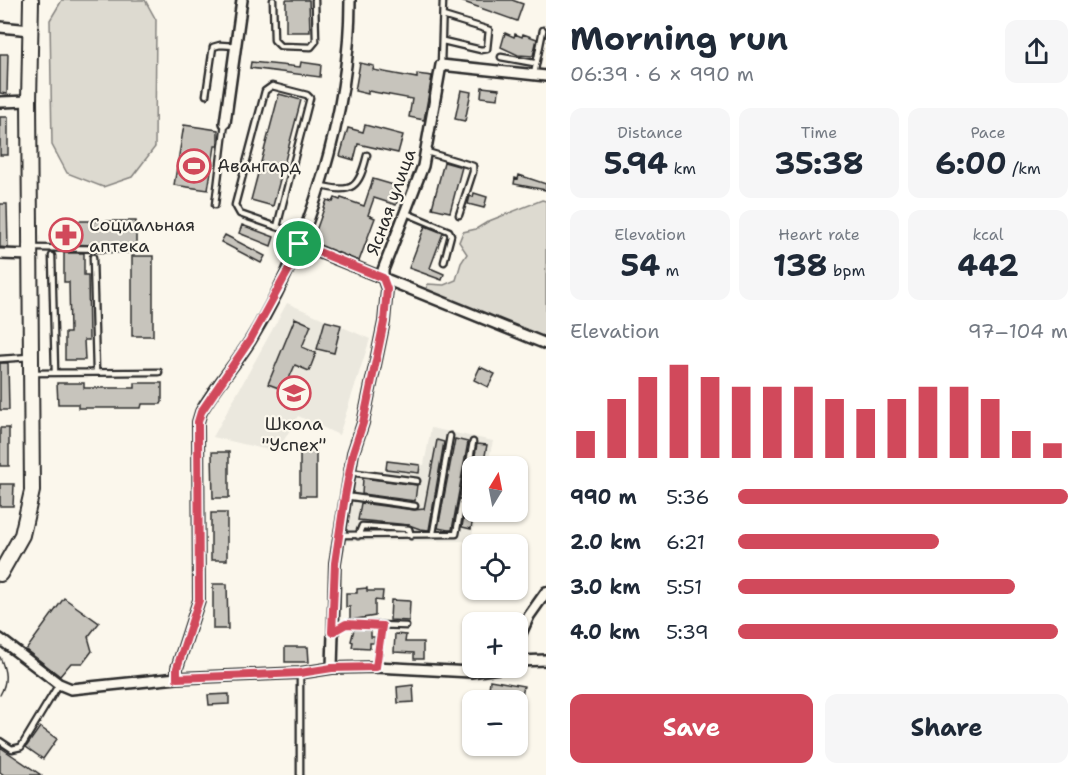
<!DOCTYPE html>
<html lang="en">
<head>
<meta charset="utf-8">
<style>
  :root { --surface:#fff; --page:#f6f6f7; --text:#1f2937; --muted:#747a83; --accent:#d1495b }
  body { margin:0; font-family:"Shantell Sans",sans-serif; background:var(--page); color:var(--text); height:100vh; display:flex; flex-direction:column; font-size:22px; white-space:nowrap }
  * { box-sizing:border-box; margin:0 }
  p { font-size:20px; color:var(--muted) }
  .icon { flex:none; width:33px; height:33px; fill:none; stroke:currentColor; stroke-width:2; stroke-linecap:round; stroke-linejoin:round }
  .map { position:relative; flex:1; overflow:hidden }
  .sheet { display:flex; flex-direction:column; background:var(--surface); width:546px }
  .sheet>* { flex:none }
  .needle { width:39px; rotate:10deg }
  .tools { position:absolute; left:462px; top:456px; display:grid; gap:12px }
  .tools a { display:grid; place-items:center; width:66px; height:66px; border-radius:12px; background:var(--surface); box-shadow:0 2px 4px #0004; font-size:30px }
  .pin { position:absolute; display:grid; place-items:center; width:51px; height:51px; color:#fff; margin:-26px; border:3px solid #fff; border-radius:50%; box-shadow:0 2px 6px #0007 }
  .round { display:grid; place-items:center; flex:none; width:63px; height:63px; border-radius:12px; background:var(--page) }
  .overview { display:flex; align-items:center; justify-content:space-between; height:102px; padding:0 24px }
  h1 { font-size:33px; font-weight:700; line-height:45px }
  .metrics { display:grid; grid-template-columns:repeat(3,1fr); gap:9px; height:102px; padding:6px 24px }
  .metrics div { display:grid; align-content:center; border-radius:12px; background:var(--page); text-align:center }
  .metrics b { font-size:30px; font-weight:700 }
  .metrics small { font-size:16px; font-weight:400 }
  .metrics p { font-size:16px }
  .chart { height:168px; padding:12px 24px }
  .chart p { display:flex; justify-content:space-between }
  .chart svg { width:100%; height:108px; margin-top:6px; stroke:var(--accent); stroke-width:6 }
  .button { display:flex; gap:12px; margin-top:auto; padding:12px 24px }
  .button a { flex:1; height:69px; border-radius:12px; background:var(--accent); color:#fff; font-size:24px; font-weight:700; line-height:69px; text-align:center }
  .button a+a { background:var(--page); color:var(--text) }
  ul { padding:0 24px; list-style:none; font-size:20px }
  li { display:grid; grid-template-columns:96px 72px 1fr; align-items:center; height:45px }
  li i { height:15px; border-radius:8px; background:var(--accent) }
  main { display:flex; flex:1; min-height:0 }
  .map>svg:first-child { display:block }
</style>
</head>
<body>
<main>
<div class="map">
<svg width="546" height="775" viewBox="0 0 546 775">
  <rect width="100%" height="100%" fill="#fbf7ec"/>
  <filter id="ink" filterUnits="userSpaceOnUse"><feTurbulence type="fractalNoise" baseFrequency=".0167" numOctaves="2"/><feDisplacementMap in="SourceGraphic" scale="12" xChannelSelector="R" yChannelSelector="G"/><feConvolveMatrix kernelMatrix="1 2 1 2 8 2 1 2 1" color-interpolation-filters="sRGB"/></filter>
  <g filter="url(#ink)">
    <!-- built -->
    <path fill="#ebe8de" d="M287,303L370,339L339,435L298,416L277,452L213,437Z
      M431,428L493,441L487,466H472V512H477L471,541H341L351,469L385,473L387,460L424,465Z"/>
    <!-- green -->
    <path fill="#dddad0" stroke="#84827e" stroke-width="1.5" d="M62,0H145L156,20L155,147L132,177L103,187L67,173L52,145L50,20Z
      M542,200L546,201V339L432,294L426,289L428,284L444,285L456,280L461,263L467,254L459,242L463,232L476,229L489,221Z"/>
    <!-- building -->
    <path fill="#c7c4bc" stroke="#2b2b2b" stroke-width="1.5" d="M286,0H309L310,32H286Z
      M458,0H512L523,4L517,21Z
      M505,33L514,37L515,34L522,37L523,34L537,39L533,56L518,55L501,47Z
      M0,54H8L7,94L0,93Z
      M251,62L300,67L301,62L321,65L320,77L250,68Z
      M360,63L374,66L373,70L417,78V74L432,76L424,120L409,117L412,99L368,91V94L355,91Z
      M482,87L499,89L498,99L481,97Z
      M461,90L471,92L465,121L455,119Z
      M279,94L301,100L273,206L251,200Z
      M0,117H8V155H0Z
      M184,125L218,130V146H215L208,190L174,185Z
      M365,125L403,135L398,153L358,144L354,160L340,156L348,128L363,132Z
      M444,162L462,167L450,212L432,208Z
      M519,175L546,184V190L514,184L515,178L518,179Z
      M373,179L397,186L395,192L399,194L396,205L374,198L368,215L375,218L359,261L312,242L327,200L333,202L335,198L340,200L341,198L364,206Z
      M474,193L487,197L484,208L468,204L470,196L473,197Z
      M0,204H7L8,248L0,247Z
      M59,221H136V246L59,244Z
      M242,225L274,237L271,246L239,233Z
      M425,226L443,233L430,268L444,274L442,280L409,268Z
      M225,235L265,256L261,263L221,242Z
      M64,253H84V275H88L89,340H84L85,360H65V333H70L69,282H64Z
      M132,256H153V336H132Z
      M295,318L311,325L302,347L316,353L309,371L295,365L284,390L268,384Z
      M325,321L341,325L334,353L317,349Z
      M0,363H8L9,410H0Z
      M480,367L495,374L488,387L474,380Z
      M57,383H84V388H135V383H162V402L161,404H142L141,408H78V404H58Z
      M0,428H9V466H0Z
      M455,439L468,442L452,530H448L438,528Z
      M437,440L444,442L429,530L420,529L409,525L358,520L361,503L414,510L424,509Z
      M477,444L487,445L483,466H473Z
      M300,450H316V496H300Z
      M212,452H229V498H213Z
      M387,461L420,465L419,473L386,469Z
      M472,469L474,512L471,529L462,527Z
      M363,478L417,485L415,501L362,494Z
      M0,484H14L13,506H0Z
      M211,513H227V560H211Z
      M213,584H227L228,629H213Z
      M367,588V591H383L382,601L375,600V616L350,620V607H346V593H357V589Z
      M64,598L99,623L88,637L92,651L83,663H71L60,676L26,650Z
      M391,600L410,601L409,621L390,620Z
      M354,629L371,630V637H375L374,643H370V648L352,647L353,642L351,641Z
      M395,634L406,635L405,642H423V659H414V653L394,652Z
      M285,647H308L309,662H285Z
      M490,680L524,686L522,696L513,695V692L489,690Z
      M413,685L414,702L398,703L397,687Z
      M229,694V704L209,705L208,695Z
      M40,727L57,739L43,759L26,747Z
      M0,747L41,775H4L0,772Z"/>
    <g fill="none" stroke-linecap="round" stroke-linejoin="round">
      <defs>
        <path id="lane" d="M273,0L274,40L280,46L311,47L316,41L315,0
          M443,16L489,30L487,49L481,50L443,41
          M501,57L534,63L536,65L534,74
          M441,65L443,0
          M536,65L543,30
          M206,95L213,47L220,45L236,46
          M427,152L473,166V172L459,215
          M319,185C353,195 359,187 367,155
          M215,205L225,123
          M406,213L449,231L451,235L444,262
          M277,227L240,214L235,205L265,91L272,86L307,95L310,98L277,227L302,235
          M31,248L130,249
          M52,256L55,372
          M93,257L96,372
          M0,359L30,357
          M32,373L159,372
          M349,472L417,481
          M345,496L415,506
          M433,533L450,436
          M340,535L456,534L473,442
          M358,536L362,526L409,529L411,536
          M334,630L346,624L406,626
          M376,667L382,625
          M0,741L12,749L21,747L59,684
          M300,775V673"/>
        <path id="street" d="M0,27L31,30
          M0,102L29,101
          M225,123L242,0
          M299,244L546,344
          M0,254L31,255
          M0,639L59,684L71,689L177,678L300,673L332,668L376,667L471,672L499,668
          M518,640L529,616L546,592
          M518,661L546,660
          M332,668L335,563L353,453L363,423L384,322L387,289L383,278V270L423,166L441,65L546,76
          M177,678V668L199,600L198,422L201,412C215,387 235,365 250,341C310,244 350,114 350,0"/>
        <path id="secondary" d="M0,574L22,535L32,491L29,101L31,0"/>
      </defs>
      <!-- lane casing -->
      <use href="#lane" stroke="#2b2b2b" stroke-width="9"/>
      <!-- street casing -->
      <use href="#street" stroke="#2b2b2b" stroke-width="14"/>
      <!-- secondary casing -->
      <use href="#secondary" stroke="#2b2b2b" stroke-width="18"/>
      <!-- lane -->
      <use href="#lane" stroke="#fbf7ec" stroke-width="4.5"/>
      <!-- street -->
      <use href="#street" stroke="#fbf7ec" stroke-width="9"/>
      <!-- secondary -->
      <use href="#secondary" stroke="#fbf7ec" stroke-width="14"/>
      <!-- tram -->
      <path stroke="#2b2b2b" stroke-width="1.5" d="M0,657C6,671 8,681 0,695"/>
    </g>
  </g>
  <g fill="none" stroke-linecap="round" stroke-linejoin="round" filter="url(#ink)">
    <defs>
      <path id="route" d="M299,244L383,278L387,289L384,322L363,423L353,453L345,496L335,563L332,632L346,624L382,626L376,667L332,668L300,673L177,678V668L199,600L198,422L201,412L250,340L289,269Z"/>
    </defs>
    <!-- route casing -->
    <use href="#route" stroke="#fff" stroke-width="12"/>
    <!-- route -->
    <use href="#route" stroke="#d1495b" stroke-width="8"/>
  </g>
  <!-- icons -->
  <defs>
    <symbol id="stadium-ring" viewBox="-11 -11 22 22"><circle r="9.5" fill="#fbf7ec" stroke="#d1495b" stroke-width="1.5"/><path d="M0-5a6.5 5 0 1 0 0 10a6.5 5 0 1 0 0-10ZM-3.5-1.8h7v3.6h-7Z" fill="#d1495b"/></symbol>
    <symbol id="pharmacy-ring" viewBox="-11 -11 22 22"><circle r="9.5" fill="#fbf7ec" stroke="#d1495b" stroke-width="1.5"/><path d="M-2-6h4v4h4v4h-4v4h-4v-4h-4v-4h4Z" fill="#d1495b"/></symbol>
    <symbol id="school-ring" viewBox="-11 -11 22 22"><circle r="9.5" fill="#fbf7ec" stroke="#d1495b" stroke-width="1.5"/><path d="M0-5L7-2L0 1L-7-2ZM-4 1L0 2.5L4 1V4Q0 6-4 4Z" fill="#d1495b"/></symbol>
  </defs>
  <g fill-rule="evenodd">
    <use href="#stadium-ring" x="175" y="147" width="38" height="38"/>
    <use href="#pharmacy-ring" x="47" y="216" width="38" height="38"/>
    <use href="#school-ring" x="275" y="374" width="38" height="38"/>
  </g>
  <g text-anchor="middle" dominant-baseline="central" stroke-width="4.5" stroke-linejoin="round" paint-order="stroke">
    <!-- poi labels -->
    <g font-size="18" fill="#2b2b2b" stroke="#fbf7ec" text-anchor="start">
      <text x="217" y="166">Авангард</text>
      <text x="89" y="225">Социальная<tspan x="89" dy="21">аптека</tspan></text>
      <text x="294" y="424" text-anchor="middle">Школа<tspan x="294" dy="21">"Успех"</tspan></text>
    </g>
    <!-- street labels -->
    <g font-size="18" fill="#2b2b2b" stroke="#fbf7ec">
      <text transform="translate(391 202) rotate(-70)">Ясная улица</text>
    </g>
  </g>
</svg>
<div class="tools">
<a><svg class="needle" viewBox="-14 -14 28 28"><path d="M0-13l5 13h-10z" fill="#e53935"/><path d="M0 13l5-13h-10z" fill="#747a83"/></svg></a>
<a><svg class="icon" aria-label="locate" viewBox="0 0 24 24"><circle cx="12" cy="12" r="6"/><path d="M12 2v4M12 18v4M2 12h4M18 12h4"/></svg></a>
<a>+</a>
<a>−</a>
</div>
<div class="pin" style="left:299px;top:244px;background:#1e9e55"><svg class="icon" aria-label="arrive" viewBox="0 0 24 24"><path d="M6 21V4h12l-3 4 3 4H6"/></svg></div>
</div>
<section class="sheet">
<div class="overview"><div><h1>Morning run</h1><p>06:39 · 6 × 990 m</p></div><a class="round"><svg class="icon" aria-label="share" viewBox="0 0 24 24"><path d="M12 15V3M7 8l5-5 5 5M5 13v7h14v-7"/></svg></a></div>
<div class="metrics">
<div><p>Distance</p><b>5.94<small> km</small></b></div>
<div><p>Time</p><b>35:38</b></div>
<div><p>Pace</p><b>6:00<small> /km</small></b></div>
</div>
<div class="metrics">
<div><p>Elevation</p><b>54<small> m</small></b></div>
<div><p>Heart rate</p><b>138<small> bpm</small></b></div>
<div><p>kcal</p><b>442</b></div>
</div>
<div class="chart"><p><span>Elevation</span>97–104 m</p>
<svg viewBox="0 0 160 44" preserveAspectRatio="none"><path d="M5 44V33M15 44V20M25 44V11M35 44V6M45 44V11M55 44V15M65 44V15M75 44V15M85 44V20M95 44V24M105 44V20M115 44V15M125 44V15M135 44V20M145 44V33M155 44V38"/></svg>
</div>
<ul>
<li><b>990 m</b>5:36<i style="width:100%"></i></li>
<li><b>2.0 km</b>6:21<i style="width:61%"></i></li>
<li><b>3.0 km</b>5:51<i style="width:84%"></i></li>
<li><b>4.0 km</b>5:39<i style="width:97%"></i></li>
</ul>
<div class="button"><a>Save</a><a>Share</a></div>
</section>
</main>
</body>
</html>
